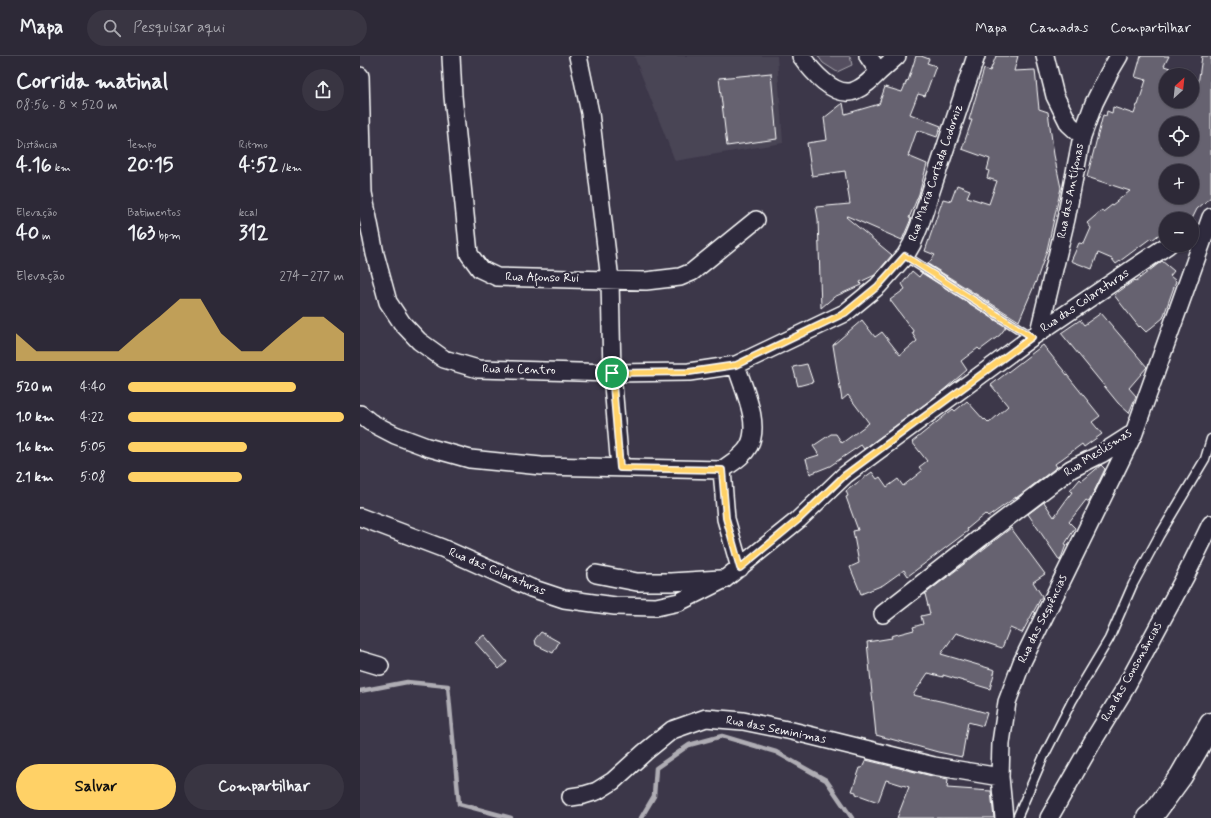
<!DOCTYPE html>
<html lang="pt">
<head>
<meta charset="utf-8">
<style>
  :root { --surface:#2d2937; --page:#393542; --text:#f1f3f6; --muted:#a7a6ad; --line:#484552; --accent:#ffd166 }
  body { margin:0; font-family:Mynerve,sans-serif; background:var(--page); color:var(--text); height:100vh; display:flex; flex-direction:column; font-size:15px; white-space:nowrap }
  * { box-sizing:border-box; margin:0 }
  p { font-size:13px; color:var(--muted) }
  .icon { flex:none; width:22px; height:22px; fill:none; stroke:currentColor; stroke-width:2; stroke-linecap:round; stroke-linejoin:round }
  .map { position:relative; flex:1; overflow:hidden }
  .side { display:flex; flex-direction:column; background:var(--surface); width:360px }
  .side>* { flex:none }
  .needle { width:26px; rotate:27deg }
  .controls { position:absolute; left:799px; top:12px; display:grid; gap:8px }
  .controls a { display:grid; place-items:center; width:40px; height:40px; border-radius:50%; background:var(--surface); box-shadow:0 1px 3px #0004,0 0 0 1px var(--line); font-size:20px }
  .pin { position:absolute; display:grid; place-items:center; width:34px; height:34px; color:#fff; margin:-17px; border:2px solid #fff; border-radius:50%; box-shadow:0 1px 4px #0007 }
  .round { display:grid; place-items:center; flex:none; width:42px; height:42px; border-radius:21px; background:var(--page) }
  .summary { display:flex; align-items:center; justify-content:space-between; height:68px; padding:0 16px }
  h1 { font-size:22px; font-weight:700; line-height:30px }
  .figures { display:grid; grid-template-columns:repeat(3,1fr); gap:6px; height:68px; padding:4px 16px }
  .figures div { display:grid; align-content:center }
  .figures b { font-size:20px; font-weight:700 }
  .figures small { font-size:11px; font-weight:400 }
  .figures p { font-size:11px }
  .chart { height:112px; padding:8px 16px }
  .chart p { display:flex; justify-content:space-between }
  .chart svg { width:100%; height:72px; margin-top:4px; fill:var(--accent); opacity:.7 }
  .action { display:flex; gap:8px; margin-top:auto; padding:8px 16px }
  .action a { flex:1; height:46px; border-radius:24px; background:var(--accent); color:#111; font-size:16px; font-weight:700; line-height:46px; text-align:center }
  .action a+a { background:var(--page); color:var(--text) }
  ul { padding:0 16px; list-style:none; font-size:13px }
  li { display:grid; grid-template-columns:64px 48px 1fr; align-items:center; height:30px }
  li i { height:10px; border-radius:5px; background:var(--accent) }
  header { display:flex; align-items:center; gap:24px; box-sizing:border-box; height:56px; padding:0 20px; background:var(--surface); border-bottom:1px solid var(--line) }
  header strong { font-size:19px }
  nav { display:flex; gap:22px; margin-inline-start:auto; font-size:14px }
  .search { width:280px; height:36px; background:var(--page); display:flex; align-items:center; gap:10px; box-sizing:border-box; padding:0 14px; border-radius:22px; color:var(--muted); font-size:15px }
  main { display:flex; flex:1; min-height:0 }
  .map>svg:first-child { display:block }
</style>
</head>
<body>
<header>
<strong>Mapa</strong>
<div class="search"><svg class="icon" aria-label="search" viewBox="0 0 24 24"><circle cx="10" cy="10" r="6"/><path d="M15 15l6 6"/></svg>Pesquisar aqui</div>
<nav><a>Mapa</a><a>Camadas</a><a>Compartilhar</a></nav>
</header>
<main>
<section class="side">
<div class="summary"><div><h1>Corrida matinal</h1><p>08:56 · 8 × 520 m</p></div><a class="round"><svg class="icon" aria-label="share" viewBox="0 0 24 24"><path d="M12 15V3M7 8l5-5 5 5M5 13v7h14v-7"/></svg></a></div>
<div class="figures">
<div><p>Distância</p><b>4.16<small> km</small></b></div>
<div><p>Tempo</p><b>20:15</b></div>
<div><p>Ritmo</p><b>4:52<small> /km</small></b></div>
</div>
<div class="figures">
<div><p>Elevação</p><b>40<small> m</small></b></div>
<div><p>Batimentos</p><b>163<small> bpm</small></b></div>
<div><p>kcal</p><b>312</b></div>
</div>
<div class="chart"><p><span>Elevação</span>274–277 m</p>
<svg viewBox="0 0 160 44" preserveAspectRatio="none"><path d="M0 44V27L10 38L20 38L30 38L40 38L50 38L60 27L70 17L80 6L90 6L100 27L110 38L120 38L130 27L140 17L150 17L160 27V44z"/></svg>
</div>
<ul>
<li><b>520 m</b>4:40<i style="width:78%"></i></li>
<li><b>1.0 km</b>4:22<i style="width:100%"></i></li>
<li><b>1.6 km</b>5:05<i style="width:55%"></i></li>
<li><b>2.1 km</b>5:08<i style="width:53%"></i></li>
</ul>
<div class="action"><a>Salvar</a><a>Compartilhar</a></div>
</section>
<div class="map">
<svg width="851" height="762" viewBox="0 0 851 762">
  <rect width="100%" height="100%" fill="#3c3749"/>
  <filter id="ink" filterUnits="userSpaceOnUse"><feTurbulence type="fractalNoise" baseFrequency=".025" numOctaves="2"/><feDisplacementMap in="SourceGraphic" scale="8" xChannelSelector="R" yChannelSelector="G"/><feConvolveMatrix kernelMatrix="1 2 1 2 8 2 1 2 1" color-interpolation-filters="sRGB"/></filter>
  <g filter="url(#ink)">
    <!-- built -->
    <path fill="#494455" d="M274,0H417L423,87L315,105Z"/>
    <!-- green -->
    <path fill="#555060" stroke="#aaa8b0" d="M458,0H490L492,9L477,16L463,7Z"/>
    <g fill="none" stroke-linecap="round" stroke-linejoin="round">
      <!-- stream -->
      <path stroke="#afadb4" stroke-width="4.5" d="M0,635L47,626L88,630L99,748L151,762
        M281,762L294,740L296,712L329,689L362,680L416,696L466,724L492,762"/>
    </g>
    <!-- building -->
    <path fill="#666270" stroke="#fff" fill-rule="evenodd" d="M556,0H561L569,3L567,7L576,10L565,40L558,38L550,58L581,70L577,81L557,74L548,100L567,108L559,138L549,162L551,163L542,184L487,160L486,161L532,199L515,219L500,226L501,229L474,241L461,252L458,163L456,151L490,148L485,115L452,120L447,87L467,84L464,62L483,47L485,58L519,48L525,31L542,36L547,24L548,25Z
      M636,0H658L654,15L675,14L679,53L688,56L694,99L701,132L687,194L677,223L659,265L568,208L575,199L565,195L583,143L591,145L597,129L610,134L607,141L629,148L637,125L627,122L629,115L627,114L630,103L602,93L612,64H609L624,13L630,15Z
      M781,0H809L804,10L810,12L808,19H806V45H832V42L836,43L842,0H851V141L837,153L832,163H806V173L792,184L791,182L756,208L752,203L738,197L732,213L711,205L719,187L724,188L731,172L727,167L742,154L743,156L770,135L727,121L743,59L746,60L747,55L752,57L753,51L774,58L777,49H778L786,24L775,21ZM806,67H832V93H823L819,96L802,91L806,80ZM806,115H832V141H806Z
      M411,17L417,83L367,90L359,22Z
      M802,205L814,215L810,220L816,225L803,262L786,276L780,270L779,271L754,239L775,224L776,225Z
      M552,215L559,221L562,217L646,271L640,279L620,294L618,292L601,305L607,314L580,337L504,393L501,389L470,410L450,418L446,403L459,399L453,390L471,378H476L482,387L509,367L488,339L482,344L473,289L502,264L515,281L522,276L540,299L557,285L552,277L554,276L530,244L545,233L542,228Z
      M741,257L787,311L769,332L776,340L769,357L758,347L701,277L720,264L724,269Z
      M683,289L740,360L732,366L742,378L724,391L722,388L695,408L697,411L656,442V441L628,461L625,458L607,473L608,475L548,520L544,514L523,529L501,538L490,511L499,507L493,475L498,474L486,441L488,440L486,435L512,416L517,423L520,421L527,431L538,423L543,430L562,415L559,411L567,405L552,386L593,353L595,355L607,345L624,364L625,363L629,367L648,350L631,329Z
      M447,308L453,326L438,330L433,311Z
      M741,409L745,413L729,446L726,444L709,466L715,472L705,488L706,489L700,505L668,458L684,446L694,461L712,436L710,435L720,423L722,425Z
      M651,472L685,518L673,526L682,540L662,577L650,572L642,592L596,577L581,598L635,614L630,633L583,619V621L568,617L553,639L598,649L627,657L623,670L608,666L602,701L578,696L516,679L507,586L532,582L531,580L554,574L553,571L563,568L561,560L570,558L565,538Z
      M181,576L199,586L193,597L176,589L175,583Z
      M124,579L147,606L139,613L115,586Z
      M506,704L572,720L588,723L587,732L631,735L634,762H537L549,731L526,724L518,746L496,738V736L492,735L500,712H502Z"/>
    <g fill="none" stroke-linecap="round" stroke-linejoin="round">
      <defs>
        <path id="lane" d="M545,200L672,281
          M657,762L683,702L712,645L749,583L773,528L799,480L845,403L851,383"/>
        <path id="street" d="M91,0L93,40L109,198L120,213L137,221L286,225L320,221L332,216L396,164
          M218,0L230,57L250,224L252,317L260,412
          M441,0C451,14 474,42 494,35C504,31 511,24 519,16
          M508,0L519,16L537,0
          M685,0L695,40L709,68L722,80
          M0,20L3,137L15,198L28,246L42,267L59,285L84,303L118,313L252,317L329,316L376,309L485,257L518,230L545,200L552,188L559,171L616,0
          M679,276L706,163L722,80L734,47L749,17L759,0
          M0,358L10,366L35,379L67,391L110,403L181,410L362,414C371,407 383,401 389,390C401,367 383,332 376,309
          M362,414L366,463L380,512
          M0,461L82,492L171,532L204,543L255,550L296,551L319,546L365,523L438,464L485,419L672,281L808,189
          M236,518L277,526H311L361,523
          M523,558L619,483L711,413L741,398L774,377
          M0,604L20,610
          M211,741L224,739L237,735L253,725L285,696L312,674L346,662L383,665L432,675L574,710L640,721
          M644,762L640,721L641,687L647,646L662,606L774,377L851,161
          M689,762L733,685L763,636L825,521L851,468"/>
        <path id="secondary" d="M788,762L794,757L821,720L851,668"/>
      </defs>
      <!-- lane casing -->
      <use href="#lane" stroke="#fff" stroke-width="11"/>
      <!-- street casing -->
      <use href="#street" stroke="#fff" stroke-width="20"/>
      <!-- secondary casing -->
      <use href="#secondary" stroke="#fff" stroke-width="25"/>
      <!-- lane -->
      <use href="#lane" stroke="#2f2a3d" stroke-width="8"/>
      <!-- street -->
      <use href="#street" stroke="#2f2a3d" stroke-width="17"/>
      <!-- secondary -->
      <use href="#secondary" stroke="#2f2a3d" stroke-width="22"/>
    </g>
  </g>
  <g fill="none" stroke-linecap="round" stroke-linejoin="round" filter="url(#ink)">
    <defs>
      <path id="route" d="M545,200L672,281L485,419L438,464L380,512L366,462L362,414L260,412L252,317L329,316L376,309L485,257L518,230Z"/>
    </defs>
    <!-- route casing -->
    <use href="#route" stroke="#fff" stroke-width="8"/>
    <!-- route -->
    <use href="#route" stroke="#ffd166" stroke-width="5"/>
  </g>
  <g text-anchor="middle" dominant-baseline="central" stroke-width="4" stroke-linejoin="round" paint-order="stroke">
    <!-- street labels -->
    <g font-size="12" fill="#fff" stroke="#2f2a3d">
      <text transform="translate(576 117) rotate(-71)">Rua Maria Cortada Codorniz</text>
      <text transform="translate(711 135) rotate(-79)">Rua das Antífonas</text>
      <text transform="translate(182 222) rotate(1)">Rua Afonso Rui</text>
      <text transform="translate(725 245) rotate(-34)">Rua das Colaraturas</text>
      <text transform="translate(159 314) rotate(1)">Rua do Centro</text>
      <text transform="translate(738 397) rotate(-33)">Rua Meslismas</text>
      <text transform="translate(137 516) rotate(23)">Rua das Colaraturas</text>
      <text transform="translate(683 563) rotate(-64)">Rua das Sequências</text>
      <text transform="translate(772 616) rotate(-61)">Rua das Consonâncias</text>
      <text transform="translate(416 674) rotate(11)">Rua das Seminimas</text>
    </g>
  </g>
</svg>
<div class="controls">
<a><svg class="needle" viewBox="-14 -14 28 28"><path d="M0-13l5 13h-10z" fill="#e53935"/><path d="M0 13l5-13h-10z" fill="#a7a6ad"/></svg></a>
<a><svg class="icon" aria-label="locate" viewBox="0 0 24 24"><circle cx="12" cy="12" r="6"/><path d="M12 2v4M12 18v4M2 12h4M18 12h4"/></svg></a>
<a>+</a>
<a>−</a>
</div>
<div class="pin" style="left:252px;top:317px;background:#1e9e55"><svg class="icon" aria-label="arrive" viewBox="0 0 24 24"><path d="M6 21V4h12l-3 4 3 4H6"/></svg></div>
</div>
</main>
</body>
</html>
